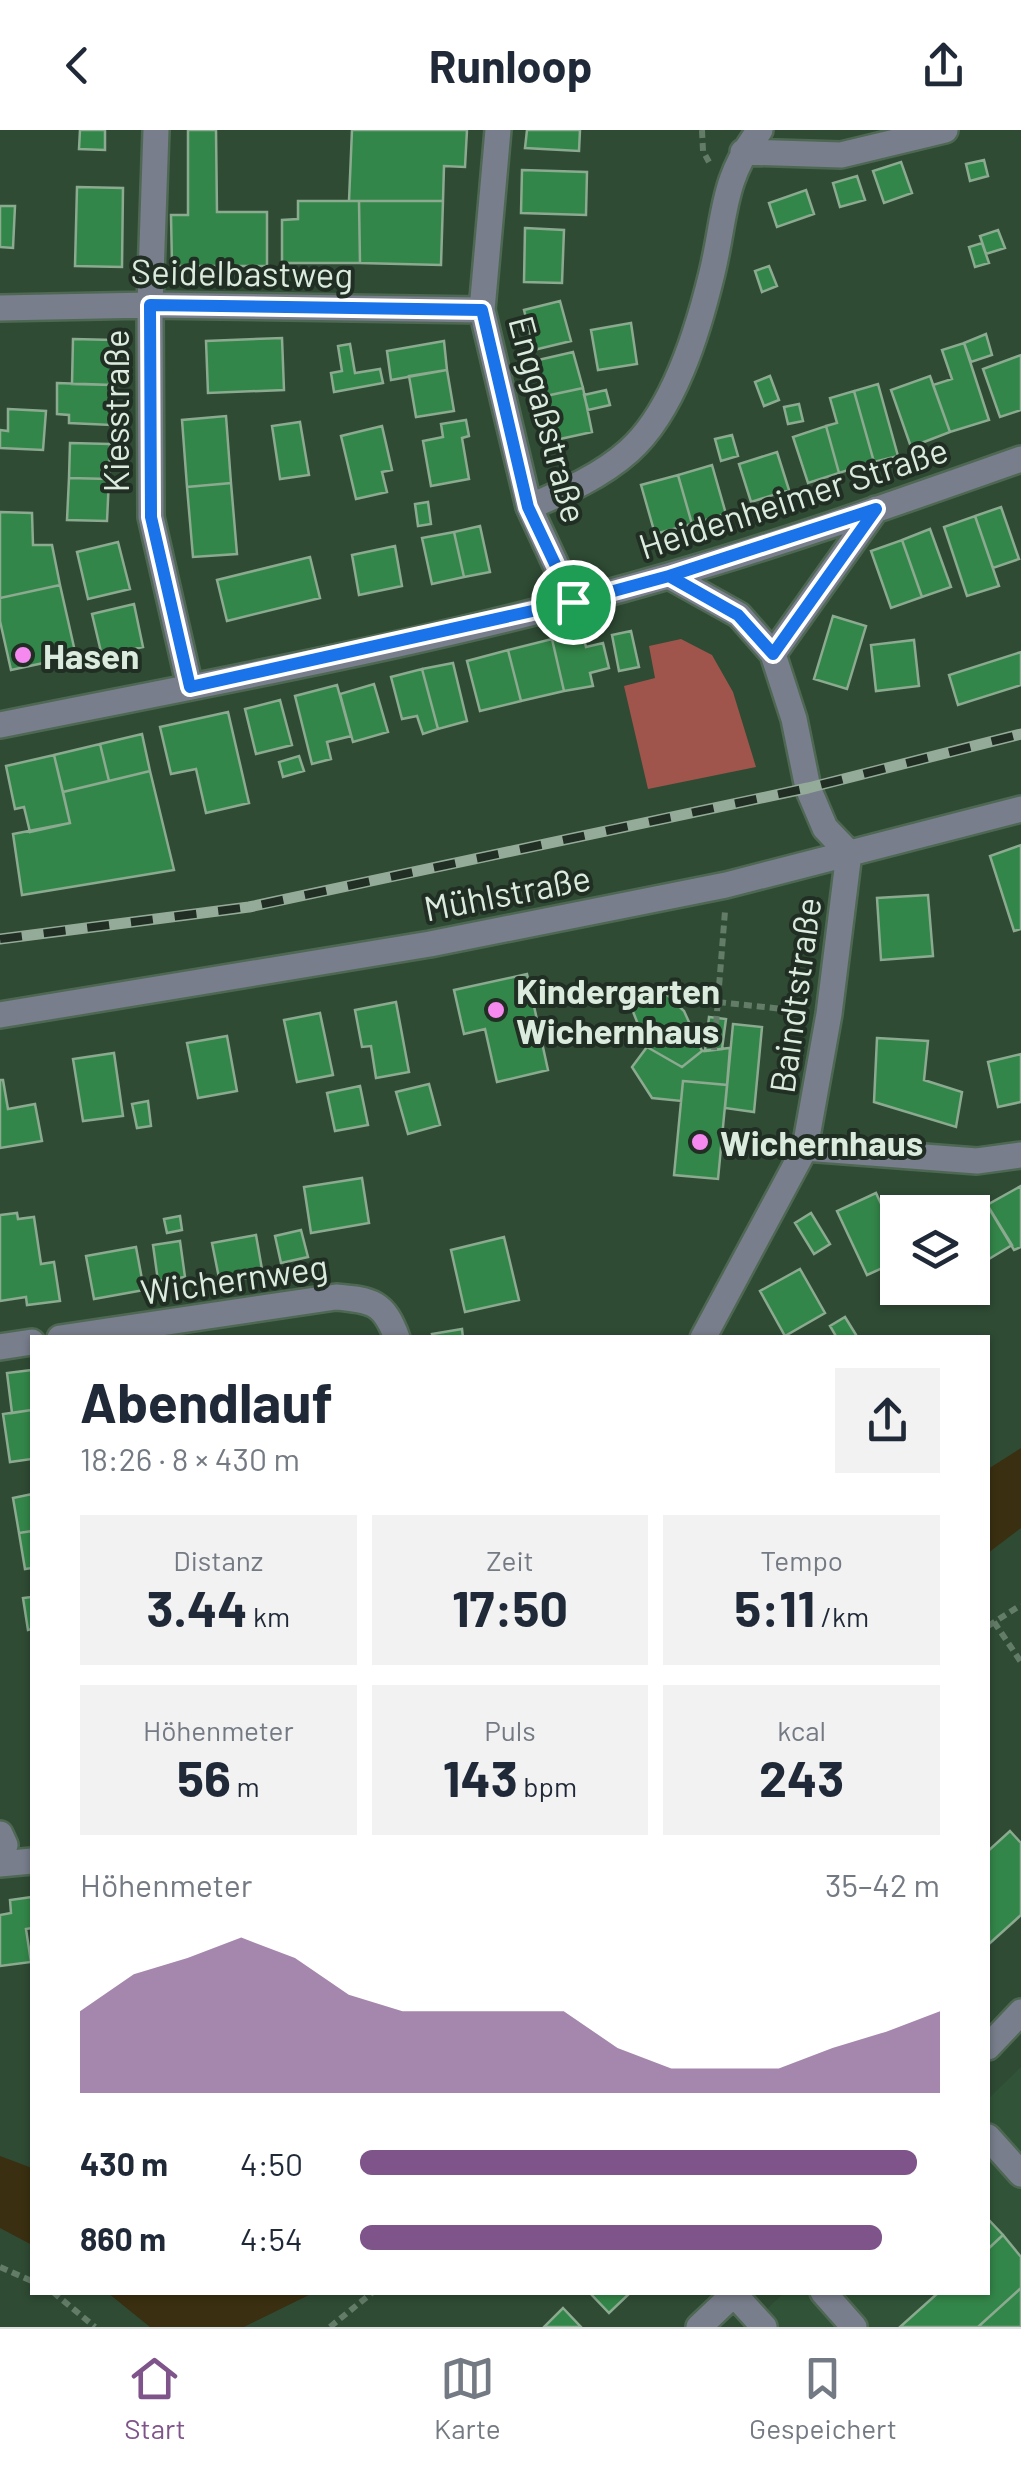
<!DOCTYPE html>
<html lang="de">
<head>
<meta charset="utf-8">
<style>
  :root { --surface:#fff; --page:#f2f2f3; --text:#1f2937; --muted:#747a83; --line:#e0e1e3; --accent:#7f548a }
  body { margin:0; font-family:Barlow,sans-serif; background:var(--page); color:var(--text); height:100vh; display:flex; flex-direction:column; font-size:38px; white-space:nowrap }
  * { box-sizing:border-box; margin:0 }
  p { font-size:32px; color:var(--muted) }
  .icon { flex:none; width:55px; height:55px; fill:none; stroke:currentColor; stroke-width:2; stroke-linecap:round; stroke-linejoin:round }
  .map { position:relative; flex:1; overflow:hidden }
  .details { position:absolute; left:30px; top:1205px; width:960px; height:960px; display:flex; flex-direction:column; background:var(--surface); border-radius:0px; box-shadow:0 2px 8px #0004 }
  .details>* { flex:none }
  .fabs { position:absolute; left:880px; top:1065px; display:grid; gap:20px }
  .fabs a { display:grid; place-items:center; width:110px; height:110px; border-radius:0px; background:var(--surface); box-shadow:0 2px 8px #0004; font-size:50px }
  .pin { position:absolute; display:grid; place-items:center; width:85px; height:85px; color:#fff; margin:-42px; border:5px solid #fff; border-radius:50%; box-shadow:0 2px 10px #0007 }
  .round { display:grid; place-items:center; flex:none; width:105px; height:105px; border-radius:0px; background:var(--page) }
  .head { display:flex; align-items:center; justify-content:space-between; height:170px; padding:0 50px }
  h1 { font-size:55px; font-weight:700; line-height:75px }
  .figures { display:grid; grid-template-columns:repeat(3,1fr); gap:15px; height:170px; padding:10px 50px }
  .figures div { display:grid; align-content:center; border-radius:0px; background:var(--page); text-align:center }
  .figures b { font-size:50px; font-weight:700 }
  .figures small { font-size:28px; font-weight:400 }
  .figures p { font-size:28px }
  .chart { height:280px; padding:20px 50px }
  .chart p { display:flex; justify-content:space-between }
  .chart svg { width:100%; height:180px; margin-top:10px; fill:var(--accent); opacity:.7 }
  ul { padding:0 50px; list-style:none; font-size:32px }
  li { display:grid; grid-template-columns:160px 120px 1fr; align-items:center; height:75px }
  li i { height:25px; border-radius:12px; background:var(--accent) }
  header { display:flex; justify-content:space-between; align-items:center; height:130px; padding:0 50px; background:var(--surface); font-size:45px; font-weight:700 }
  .dock { display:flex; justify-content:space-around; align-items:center; height:140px; border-top:2px solid var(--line); background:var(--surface); font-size:28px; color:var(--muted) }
  .dock a { display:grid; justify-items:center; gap:5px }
  .dock .selected { color:var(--accent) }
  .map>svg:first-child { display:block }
</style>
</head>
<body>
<header><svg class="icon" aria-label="back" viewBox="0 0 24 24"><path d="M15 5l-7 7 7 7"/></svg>Runloop<svg class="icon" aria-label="share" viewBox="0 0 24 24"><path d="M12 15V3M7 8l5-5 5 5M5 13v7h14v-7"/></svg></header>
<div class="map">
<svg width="1021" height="2197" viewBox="0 0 1021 2197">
  <rect width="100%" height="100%" fill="#2f4b34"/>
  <!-- built -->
  <path fill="#315438" d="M1021,1937V2197H748L784,2163L988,2162V1969Z"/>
  <!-- green -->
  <path fill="#9f554b" d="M681,509L712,525L733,562L756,637L648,659L624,556L655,548L649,516Z"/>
  <!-- water -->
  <path fill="#3a2f10" d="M1021,1318V1398L988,1423V1339Z
    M0,2026L32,2038V2115L0,2098Z
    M108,2163H313L244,2197H150Z"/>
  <!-- building -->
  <path fill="#338649" stroke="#8baa90" stroke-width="2.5" d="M80,0H105V20L79,19Z
    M188,0H216L217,82H267V136H172L171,85H188Z
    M352,0H467L465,37L444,36L443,71H349Z
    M527,0H580L579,21L525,18Z
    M984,30L988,46L970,51L966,34Z
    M901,32L912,63L884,73L873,41Z
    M522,40L587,42L586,85L521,83Z
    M857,46L865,70L840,77L833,53Z
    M77,57L123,58L122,137L75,136Z
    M806,60L814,84L777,97L769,73Z
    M298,71H359L360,133H282V90L298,89Z
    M359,71H443L441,135L360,133Z
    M0,76H15L13,118L0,117Z
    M525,98L564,100L562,153L524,152Z
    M998,100L1005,118L986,124L980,106Z
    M982,113L989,133L975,137L969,117Z
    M769,136L777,156L762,162L755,141Z
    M560,171L571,211L534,220L524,180Z
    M631,193L637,234L598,240L591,200Z
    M986,204L992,225L971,232L964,213Z
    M282,208L284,260L208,263L206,211Z
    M73,209L114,210L112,255L72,254Z
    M444,211L447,240L391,250L387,221Z
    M964,213L989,290L950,302L933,255L952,249L942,220Z
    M350,214L355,243L380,239L383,253L334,262L331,243L342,241L338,216Z
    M573,222L583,258L541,267L534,231Z
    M1021,225V280L1000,287L983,239Z
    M447,240L454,281L416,287L409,246Z
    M770,246L779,270L764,276L755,252Z
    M930,246L950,302L911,317L891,260Z
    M57,253L112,255L111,295L69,293V285L57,284Z
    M878,254L898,326L874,332L854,261Z
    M583,258L592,302L551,311L541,267Z
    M606,260L610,275L588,280L584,265Z
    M854,261L874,332L839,343L826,296L837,293L830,268Z
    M799,274L803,291L788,294L784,277Z
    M8,279L46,281L43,320L0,318V300L8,301Z
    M226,286L231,353L187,357L182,290Z
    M466,290L469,306L462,308L469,349L431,356L423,311L443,307L441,294Z
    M300,292L309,345L280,349L272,296Z
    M382,296L392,340L382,342L387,362L356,369L341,306Z
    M826,296L839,343L808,353L793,307Z
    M732,305L738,326L721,331L715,309Z
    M70,313L110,314L109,349L69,348Z
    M777,322L789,360L751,372L739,334Z
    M712,335L726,384L692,394L678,345Z
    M678,345L692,394L655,404L641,355Z
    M69,348L109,349L107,391L67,390Z
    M231,353L237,424L193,427L187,357Z
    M428,372L431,394L418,396L415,374Z
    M1001,377L1019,429L993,438L975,386Z
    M0,382L32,383L33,415H52L60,455L0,468Z
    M975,386L999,456L967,466L944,397Z
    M480,396L490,442L464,447L454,402Z
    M930,399L951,457L922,467L902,410Z
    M454,402L464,447L432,454L422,408Z
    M902,410L922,467L891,478L871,421Z
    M118,412L130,459L88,469L77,422Z
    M395,416L402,456L359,465L352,425Z
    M310,427L320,468L227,491L217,450Z
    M60,455L76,526L11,540L0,491V468Z
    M134,474L143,517L102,526L92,484Z
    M833,486L866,496L847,559L814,549Z
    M582,501L586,517L603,513L609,538L590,543L593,556L564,561L552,509Z
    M631,501L639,537L619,541L612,505Z
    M552,509L564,561L521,571L508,520Z
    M914,510L919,556L876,561L871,515Z
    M508,520L521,571L480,581L467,531Z
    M1021,522V555L958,575L949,545Z
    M453,533L467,591L438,599L422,539Z
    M422,539L438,599L423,604L417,586L402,589L391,547Z
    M374,554L388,602L353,612L340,564Z
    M337,555L351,606L327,612L331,629L312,634L295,566Z
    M280,570L292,615L256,624L245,579Z
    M228,582L249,673L206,683L196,639L171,644L160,597Z
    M142,604L150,641L109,651L100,614Z
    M100,614L109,651L63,662L54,625Z
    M54,625L70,693L30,702L24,677L15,679L6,636Z
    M299,626L304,641L283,647L279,632Z
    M150,641L174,740L22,765L13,704L70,693L63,662Z
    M1021,715V799L1014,801L990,726Z
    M928,765L933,826L881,830L877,768Z
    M527,844L548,940L497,952L485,899L464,904L454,860Z
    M657,855L684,881L702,921L682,937L647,917L630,874Z
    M396,872L409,942L376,948L371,916L362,917L355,880Z
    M320,883L333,945L297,952L284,890Z
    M709,887L726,889L722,919L705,921Z
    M733,894L762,897L754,982L725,978Z
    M227,906L237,961L198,968L187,913Z
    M877,908L928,911L924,950L962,962L956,997L874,972Z
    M647,917L682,937L702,921L730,918L727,955L683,951L681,971L652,968L632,937Z
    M114,923L123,986L83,991L73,929Z
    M1021,924V972L998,977L988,932Z
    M0,950H3L8,979L35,974L42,1011L0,1018Z
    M683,951L727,955L718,1049L674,1045Z
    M429,954L440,995L408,1004L396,962Z
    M360,956L368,995L335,1001L327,963Z
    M148,971L151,996L137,998L132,974Z
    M362,1048L369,1093L311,1103L304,1057Z
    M1021,1056V1117L1014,1120L987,1075Z
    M876,1063L898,1110V1131L867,1145L837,1081Z
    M983,1068L1012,1115L984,1132L972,1118V1082H960Z
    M17,1083L18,1089L34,1087L41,1134L54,1132L60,1171L27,1175L26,1167L0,1171V1085Z
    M811,1083L830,1114L814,1124L795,1093Z
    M180,1086L182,1100L167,1103L164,1089Z
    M301,1100L308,1127L281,1133L275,1106Z
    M256,1105L263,1145L220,1153L212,1113Z
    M504,1107L519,1170L465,1182L451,1120Z
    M180,1111L185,1147L158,1151L153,1115Z
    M136,1117L144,1160L94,1169L86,1126Z
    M800,1139L825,1183L785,1206L760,1161Z
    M845,1187L858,1208H837L830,1196Z
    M462,1199L463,1208H433L432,1204Z
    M32,1240V1280L12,1283L7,1243Z
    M32,1280V1329L10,1332L3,1284Z
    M32,1364V1401L19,1403L13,1368Z
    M32,1401V1438L25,1439L19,1403Z
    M32,1467V1499L28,1500L23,1468Z
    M1010,1701L1021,1713V1785L989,1814L988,1721Z
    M32,1767V1798L26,1799L31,1832L0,1836V1785L11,1783L10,1770Z
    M988,2089L1003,2105L988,2119Z
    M1003,2105L1021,2127V2158L978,2197H900L939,2162H988V2119Z
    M1021,2158V2197H978Z
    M589,2162H631L609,2183Z
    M563,2178L581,2197H544Z"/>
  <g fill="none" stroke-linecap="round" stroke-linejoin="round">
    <defs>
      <path id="minor" d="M156,0L150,175L151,387L190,557
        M498,0L482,180L529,377L573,472
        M743,22L841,25L945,0
        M0,178L150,175L482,180
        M529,377C564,362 600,347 629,321C674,281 698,201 712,143C726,85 721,50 760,0
        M669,446L739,485L773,524L794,589L808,658L825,698L849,723
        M773,524L876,379
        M0,595C223,550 449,510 668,446C787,412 904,370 1021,329
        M0,885L430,814L726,755L1021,679
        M805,1018L977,1031L1021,1025
        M60,1208L336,1167C372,1170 384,1172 397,1208
        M703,1208L805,1018L829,884L849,723
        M0,1217L32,1212
        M0,1704L5,1715L0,1724
        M0,1734L32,1731
        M988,1917L1021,1882
        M988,2007L1021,2044
        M823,2162L854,2197
        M734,2164L764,2197
        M699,2197L736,2162"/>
    </defs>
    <!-- minor casing -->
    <use href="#minor" stroke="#4e6853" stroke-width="30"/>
    <!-- path -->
    <path stroke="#637c68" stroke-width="6" stroke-dasharray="8 5" stroke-linecap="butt" d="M702,0L703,21L709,32
      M718,872L801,881
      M714,920L725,781
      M994,1492L1021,1532
      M988,1496L1021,1475
      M0,2137L32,2151
      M53,2162L95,2197
      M330,2197L373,2162"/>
    <!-- minor -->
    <use href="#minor" stroke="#787e8c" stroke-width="25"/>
    <defs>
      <path id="rail" d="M0,809L249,777L808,658L1021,604"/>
    </defs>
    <!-- rail casing -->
    <use href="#rail" stroke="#95ab99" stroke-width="11"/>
    <!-- rail -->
    <use href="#rail" stroke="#212e23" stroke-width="8" stroke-dasharray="22" stroke-linecap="butt"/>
  </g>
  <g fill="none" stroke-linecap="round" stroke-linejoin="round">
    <defs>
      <path id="route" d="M573,472L190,557L151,387L150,175L482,180L528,377L573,472L669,446L738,485L773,524L876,379L669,446L573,472"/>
    </defs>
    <!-- route casing -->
    <use href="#route" stroke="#fff" stroke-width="20"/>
    <!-- route -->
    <use href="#route" stroke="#1a73e8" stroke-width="12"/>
  </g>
  <!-- markers -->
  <g fill="#f589ef" stroke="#212e23" stroke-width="4">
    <circle cx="23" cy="525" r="10"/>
    <circle cx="496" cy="880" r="10"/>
    <circle cx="700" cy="1012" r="10"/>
  </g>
  <g text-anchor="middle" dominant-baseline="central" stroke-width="8" stroke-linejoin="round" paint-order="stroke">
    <!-- street labels -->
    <g font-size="35" fill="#dbecde" stroke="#212e23">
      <text transform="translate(242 142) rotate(1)">Seidelbastweg</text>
      <text transform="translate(115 281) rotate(-90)">Kiesstraße</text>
      <text transform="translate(549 289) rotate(75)">Enggaßstraße</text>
      <text transform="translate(793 367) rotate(-18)">Heidenheimer Straße</text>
      <text transform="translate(507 762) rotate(-11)">Mühlstraße</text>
      <text transform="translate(794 865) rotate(-82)">Baindtstraße</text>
      <text transform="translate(234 1148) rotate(-8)">Wichernweg</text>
    </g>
    <!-- poi labels -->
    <g font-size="35" font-weight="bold" fill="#dbecde" stroke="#212e23" text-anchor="start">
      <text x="43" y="525">Hasen</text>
      <text x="516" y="860">Kindergarten<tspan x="516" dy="40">Wichernhaus</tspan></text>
      <text x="720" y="1012">Wichernhaus</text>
    </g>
  </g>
</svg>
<div class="fabs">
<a><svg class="icon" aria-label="layers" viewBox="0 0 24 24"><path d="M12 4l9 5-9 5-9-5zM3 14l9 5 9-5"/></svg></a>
</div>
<div class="pin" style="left:573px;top:472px;background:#1e9e55"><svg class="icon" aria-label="arrive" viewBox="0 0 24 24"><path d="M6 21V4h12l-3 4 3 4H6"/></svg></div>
<section class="details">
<div class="head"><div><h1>Abendlauf</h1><p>18:26 · 8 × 430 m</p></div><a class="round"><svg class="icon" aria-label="share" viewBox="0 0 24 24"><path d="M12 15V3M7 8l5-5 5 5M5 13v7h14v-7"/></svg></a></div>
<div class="figures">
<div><p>Distanz</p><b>3.44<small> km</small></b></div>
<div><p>Zeit</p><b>17:50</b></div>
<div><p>Tempo</p><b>5:11<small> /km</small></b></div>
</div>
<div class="figures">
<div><p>Höhenmeter</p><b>56<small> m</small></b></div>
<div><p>Puls</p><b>143<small> bpm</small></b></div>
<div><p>kcal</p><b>243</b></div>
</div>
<div class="chart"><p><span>Höhenmeter</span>35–42 m</p>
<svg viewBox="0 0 160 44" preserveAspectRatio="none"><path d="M0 44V24L10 15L20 11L30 6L40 11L50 20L60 24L70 24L80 24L90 24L100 33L110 38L120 38L130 38L140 33L150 29L160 24V44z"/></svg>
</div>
<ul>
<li><b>430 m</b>4:50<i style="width:96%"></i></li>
<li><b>860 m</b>4:54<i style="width:90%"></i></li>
</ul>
</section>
</div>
<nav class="dock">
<a class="selected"><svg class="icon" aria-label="home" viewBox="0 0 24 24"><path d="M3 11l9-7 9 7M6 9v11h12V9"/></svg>Start</a>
<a><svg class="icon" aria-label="map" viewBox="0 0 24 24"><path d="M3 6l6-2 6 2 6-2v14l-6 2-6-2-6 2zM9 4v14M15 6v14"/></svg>Karte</a>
<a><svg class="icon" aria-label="saved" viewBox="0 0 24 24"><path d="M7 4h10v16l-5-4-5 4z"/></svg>Gespeichert</a>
</nav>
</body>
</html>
